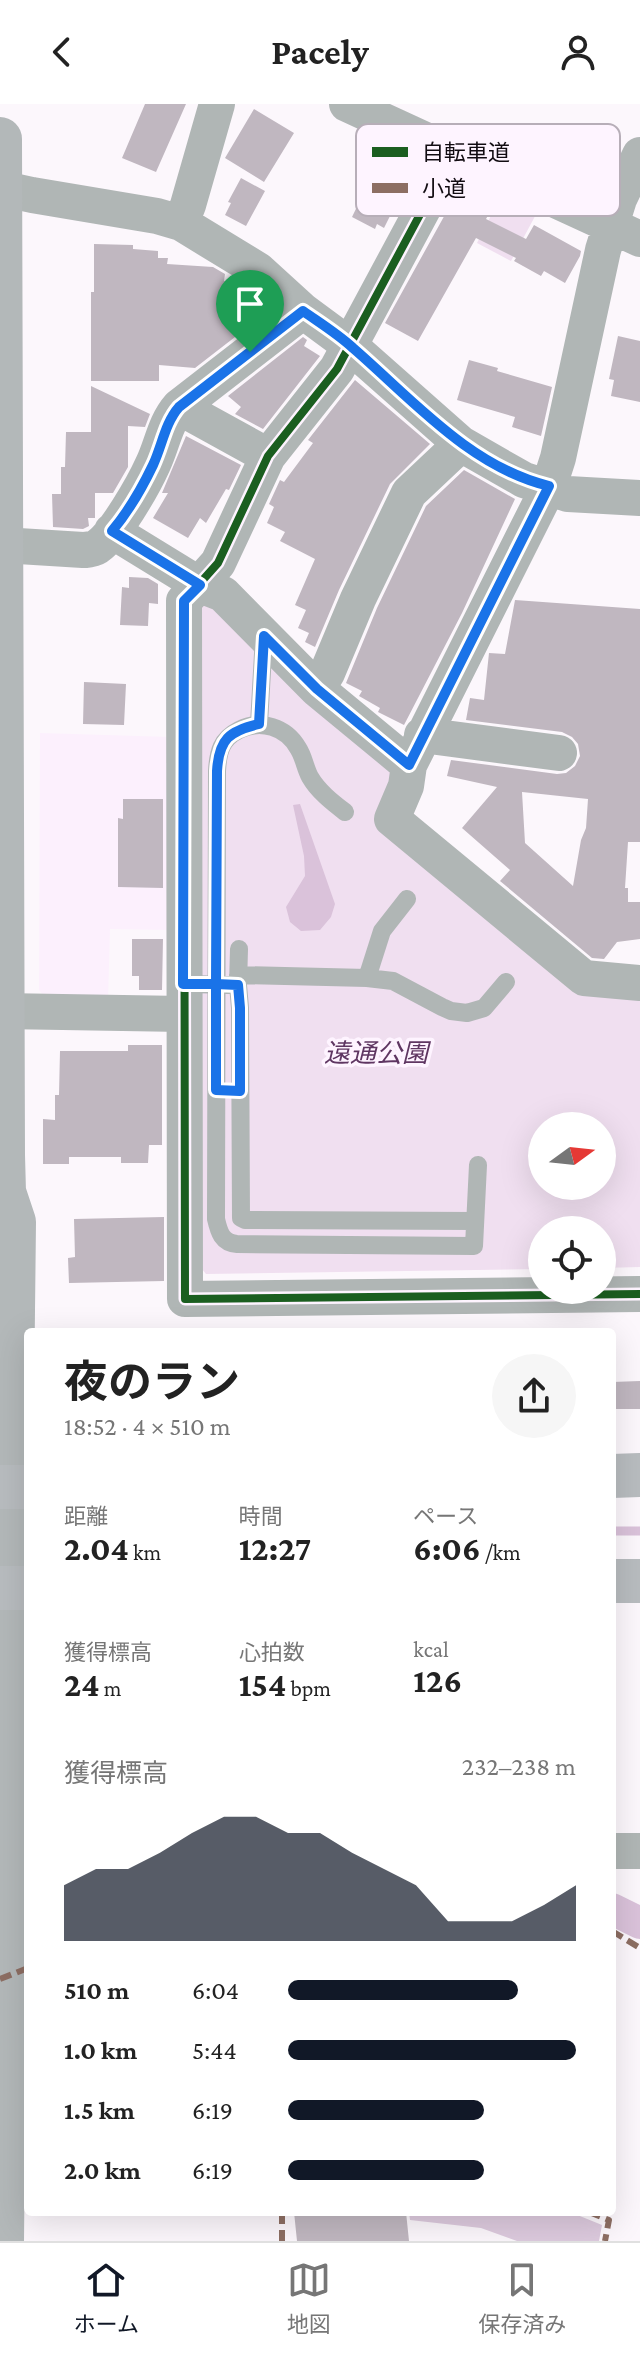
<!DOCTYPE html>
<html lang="ja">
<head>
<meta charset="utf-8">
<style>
  :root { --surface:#fff; --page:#f6f6f6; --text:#222; --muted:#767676; --line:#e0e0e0; --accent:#111827 }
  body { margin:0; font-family:"Crimson Pro","Noto Sans JP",serif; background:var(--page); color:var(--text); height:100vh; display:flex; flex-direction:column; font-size:30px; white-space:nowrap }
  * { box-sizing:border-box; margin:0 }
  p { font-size:26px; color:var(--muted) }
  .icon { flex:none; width:44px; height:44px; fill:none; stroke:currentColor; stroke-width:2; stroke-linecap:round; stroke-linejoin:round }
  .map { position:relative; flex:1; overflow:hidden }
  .sheet { position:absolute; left:24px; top:1224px; width:592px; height:888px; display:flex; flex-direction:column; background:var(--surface); border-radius:8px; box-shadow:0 8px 32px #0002 }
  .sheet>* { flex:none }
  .needle { width:52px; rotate:75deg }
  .fabs { position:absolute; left:528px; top:1008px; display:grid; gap:16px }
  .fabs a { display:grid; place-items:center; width:88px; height:88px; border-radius:50%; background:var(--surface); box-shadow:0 8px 32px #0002; font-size:40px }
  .pin { position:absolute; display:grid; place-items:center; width:68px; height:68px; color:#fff; margin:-82px -34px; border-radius:50% 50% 50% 0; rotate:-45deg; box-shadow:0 0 8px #0007 }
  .pin .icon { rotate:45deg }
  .round { display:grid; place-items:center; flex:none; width:84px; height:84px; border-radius:42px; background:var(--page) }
  .headline { display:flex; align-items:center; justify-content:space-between; height:136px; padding:0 40px }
  h1 { font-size:44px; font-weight:700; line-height:60px }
  .figures { display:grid; grid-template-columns:repeat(3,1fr); gap:12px; height:136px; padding:8px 40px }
  .figures div { display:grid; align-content:center }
  .figures b { font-size:34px; font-weight:700 }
  .figures small { font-size:22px; font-weight:400 }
  .figures p { font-size:22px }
  .chart { height:224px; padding:16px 40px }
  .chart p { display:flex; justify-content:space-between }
  .chart svg { width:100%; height:144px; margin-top:8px; fill:var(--accent); opacity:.7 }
  ul { padding:0 40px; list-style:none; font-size:26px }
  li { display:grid; grid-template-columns:128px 96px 1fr; align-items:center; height:60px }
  li i { height:20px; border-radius:10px; background:var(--accent) }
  header { display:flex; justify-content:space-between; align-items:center; height:104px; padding:0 40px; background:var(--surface); font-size:36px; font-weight:700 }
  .dock { display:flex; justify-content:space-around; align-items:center; height:112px; border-top:2px solid var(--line); background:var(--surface); font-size:22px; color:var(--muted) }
  .dock a { display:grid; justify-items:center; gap:4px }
  .dock .current { color:var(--accent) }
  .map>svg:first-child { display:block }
</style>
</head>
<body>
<header><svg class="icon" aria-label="back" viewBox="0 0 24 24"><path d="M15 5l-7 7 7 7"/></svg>Pacely<svg class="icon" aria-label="person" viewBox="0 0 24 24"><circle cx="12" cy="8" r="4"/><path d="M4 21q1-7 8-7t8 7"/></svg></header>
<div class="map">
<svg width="640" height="2137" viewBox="0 0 640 2137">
  <rect width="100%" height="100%" fill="#fcf7fc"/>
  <!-- built -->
  <path fill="#fcf0fd" d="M40,629L171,633V826L110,825L108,898H50L39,886Z"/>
  <!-- green -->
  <path fill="#f0dff0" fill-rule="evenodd" d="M505,84L540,103L511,157L477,139Z
    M212,495L394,664L383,719L581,881L640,887V1163L602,1164V1126H542V1165L206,1170L193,1154L195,501ZM542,1022H602V1082H542Z"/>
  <!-- forest -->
  <path fill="#ddcade" d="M409,2108H570L602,2121L599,2137H517L481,2124L410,2116Z"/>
  <!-- water -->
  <path fill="#dac2da" d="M300,700L335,800L331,813L320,826L301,827L290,818L286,803L305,772L304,752L293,701Z"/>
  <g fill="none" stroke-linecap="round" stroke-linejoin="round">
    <!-- stream -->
    <path stroke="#dac2da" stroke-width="9" d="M612,1427H640"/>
    <!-- canal -->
    <path stroke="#dac2da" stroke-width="32" d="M612,1805L640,1819"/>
  </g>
  <!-- building -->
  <path fill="#c0b7c0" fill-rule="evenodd" d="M145,0H186L156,68L122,54Z
    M254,5L294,29L264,78L225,54Z
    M241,74L265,87L246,122L225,111L231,99L228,98Z
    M368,80L398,96L384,124L377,120L375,125L352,113Z
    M472,84L496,97L486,115L526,135L534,121L581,147L580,152L565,179L544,167L541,172L514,157L516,154L476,134L418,237L385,219L452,98L462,103Z
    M94,140L133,141V145L158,147V154H168L167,160L213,163L225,170L224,177L237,179L245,183L270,206L195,264L159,261V277H91V188H94Z
    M618,232L640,237V298L611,292L614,276L609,275Z
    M303,233L307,236L304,242L320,252L263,325L235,310L241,303L228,292Z
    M469,256L498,264L497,267L552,283L541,332L512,323L515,313L457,296Z
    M355,276L430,340L390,380L339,486L315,543L305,538L309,529L298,524L306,506L295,501L315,455L280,437L285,428L267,419L274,403L269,400L280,376L284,378L313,339L308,336Z
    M91,282L150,310L145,323L128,322V363L113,389H95V414H88L89,422L83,425L53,423L52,390H61V363H65L66,328H91Z
    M186,332L241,361L229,386L226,385L206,419L200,414L188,434L153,414L168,389H162Z
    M464,366L515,395L462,509L404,621L378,608L380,604L359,592L362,587L346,579L377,504L426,402Z
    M129,473L148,474L158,480V500L149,499L148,522L120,521L122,483L129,484Z
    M515,496L640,505V738H628L625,784H628V798H640V835L617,838L604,855L592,854L500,777L510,766L462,724L497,683L447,672L451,656L557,670L566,669L575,662L580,652L578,640L572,633L562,628L466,616L470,594L484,596L489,549L505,550ZM522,688L588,695L586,724L581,736L573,782L525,739Z
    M84,578L126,580L124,621L83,620Z
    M123,695H163V784L118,783V714L123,715Z
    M132,835H163L162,886H139V872H132Z
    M128,941H162V1041H149L148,1059H121V1053H69V1060H43V1015L55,1016V991H59L60,947H128Z
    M164,1113V1177L69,1179L68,1154L75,1153L74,1115Z
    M640,1277V1305H612V1278Z
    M294,2108H406L409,2137H297Z"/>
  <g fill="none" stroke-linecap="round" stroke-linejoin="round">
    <!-- lane -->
    <path stroke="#b0b6b5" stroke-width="18" d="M259,620L264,532
      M345,708C332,698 318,687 310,673C305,664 304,653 298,644C286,623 261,615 239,626C221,635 218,648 217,667L216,1115C219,1128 222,1139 237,1140L474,1142L478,1061
      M238,871L367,874L393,877L442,903L451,907L467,909L484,904L506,878
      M367,874L382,827L407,795
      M183,880L238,881L240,904L241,1114L245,1116L475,1117
      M238,881L239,845"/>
    <!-- street -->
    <path stroke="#b0b6b5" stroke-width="36" d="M347,0L640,135
      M453,49L337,265L268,352L218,459L184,497L185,1195L640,1190
      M0,84L32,91L157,112L181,119L258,166L303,207L349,241L461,340L524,376L568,390L640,394
      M181,119L188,101L217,0
      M179,303L268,352
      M112,427L200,481L223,490L317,585L409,661L549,382L558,354L603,146L619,95L640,51
      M2,441L83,446C86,446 93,445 95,444C114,434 144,380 153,360C162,341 165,319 179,303L303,207
      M317,585L327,569L358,495L409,389L461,340
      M422,631L559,649
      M409,661L406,682L392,715L584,874L640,879
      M2,907L183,910
      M612,1747H640"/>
    <!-- primary -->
    <path stroke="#b3b8b9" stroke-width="44" d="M0,35L3,1051L4,1088L14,1118L11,1383L4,1563L5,1803L2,2137"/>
    <!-- highway -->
    <path stroke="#b8bcbf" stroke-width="44" d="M612,1372L640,1371
      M0,1383H28
      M612,1477H640
      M0,1484H28"/>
    <!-- quiet -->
    <path stroke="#8d6e63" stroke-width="6" stroke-dasharray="12 6" stroke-linecap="butt" d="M612,1827L640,1844
      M0,1875L28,1864
      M282,2108V2137
      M589,2108L609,2116L605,2137"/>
    <defs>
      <path id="cycleway" d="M453,49L337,265L268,352L218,459L184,497L185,1195L640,1190"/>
    </defs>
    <!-- cycleway casing -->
    <use href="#cycleway" stroke="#fef4ff" stroke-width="13"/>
    <!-- cycleway -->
    <use href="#cycleway" stroke="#1b5e20" stroke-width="8"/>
  </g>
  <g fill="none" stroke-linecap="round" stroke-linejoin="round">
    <defs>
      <path id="route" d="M250,248L179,303C165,319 162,342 153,361C142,384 128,408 112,427L200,481L184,497L183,880H216V986L240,987V904L238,881L216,880L217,667C219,635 229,627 259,620L264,532L317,585L409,661L549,382C470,363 412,295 353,244C338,230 320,219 303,207L250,248"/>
    </defs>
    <!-- route casing -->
    <use href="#route" stroke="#fff" stroke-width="16"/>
    <!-- route -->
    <use href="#route" stroke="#1a73e8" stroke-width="10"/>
  </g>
  <g text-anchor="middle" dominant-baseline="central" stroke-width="7" stroke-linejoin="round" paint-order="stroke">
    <!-- park labels -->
    <g font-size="26" font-style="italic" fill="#5f3662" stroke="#fef4ff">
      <text x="376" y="949">遠通公園</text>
    </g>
  </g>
  <!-- legend -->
  <rect x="356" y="20" width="264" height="92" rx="12" fill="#fef4ff" stroke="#b7aeb8" stroke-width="2"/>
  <rect x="372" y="43" width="36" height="10" fill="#1b5e20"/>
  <rect x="372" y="79" width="36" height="10" fill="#8d6e63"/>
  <g font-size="22" fill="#120c12">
    <text x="422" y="56">自転車道</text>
    <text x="422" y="92">小道</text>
  </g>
</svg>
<div class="fabs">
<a><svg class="needle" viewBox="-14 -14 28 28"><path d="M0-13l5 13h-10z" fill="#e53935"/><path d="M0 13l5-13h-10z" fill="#767676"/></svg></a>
<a><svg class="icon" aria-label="locate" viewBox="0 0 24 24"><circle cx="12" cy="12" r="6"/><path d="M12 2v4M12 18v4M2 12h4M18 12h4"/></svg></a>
</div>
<div class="pin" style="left:250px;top:248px;background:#1e9e55"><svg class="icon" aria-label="arrive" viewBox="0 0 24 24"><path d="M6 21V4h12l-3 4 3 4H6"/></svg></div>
<section class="sheet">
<div class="headline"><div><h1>夜のラン</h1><p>18:52 · 4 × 510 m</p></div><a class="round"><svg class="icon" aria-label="share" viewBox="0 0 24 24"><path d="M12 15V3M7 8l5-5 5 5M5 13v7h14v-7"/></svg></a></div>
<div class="figures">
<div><p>距離</p><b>2.04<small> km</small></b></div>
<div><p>時間</p><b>12:27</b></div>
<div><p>ペース</p><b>6:06<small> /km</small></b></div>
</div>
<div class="figures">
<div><p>獲得標高</p><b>24<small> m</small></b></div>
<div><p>心拍数</p><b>154<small> bpm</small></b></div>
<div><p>kcal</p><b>126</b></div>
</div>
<div class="chart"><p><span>獲得標高</span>232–238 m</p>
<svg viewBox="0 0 160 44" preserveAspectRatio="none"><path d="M0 44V27L10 22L20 22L30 17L40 11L50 6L60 6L70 11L80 11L90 17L100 22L110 27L120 38L130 38L140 38L150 33L160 27V44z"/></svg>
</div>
<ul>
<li><b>510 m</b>6:04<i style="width:80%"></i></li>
<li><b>1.0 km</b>5:44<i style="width:100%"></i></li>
<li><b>1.5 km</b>6:19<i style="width:68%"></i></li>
<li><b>2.0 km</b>6:19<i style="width:68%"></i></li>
</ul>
</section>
</div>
<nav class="dock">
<a class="current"><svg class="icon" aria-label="home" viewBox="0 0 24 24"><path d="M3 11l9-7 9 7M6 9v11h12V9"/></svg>ホーム</a>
<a><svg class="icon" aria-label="map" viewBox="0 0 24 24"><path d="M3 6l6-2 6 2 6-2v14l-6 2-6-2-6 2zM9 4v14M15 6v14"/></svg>地図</a>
<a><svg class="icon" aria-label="saved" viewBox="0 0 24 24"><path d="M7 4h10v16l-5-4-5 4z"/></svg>保存済み</a>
</nav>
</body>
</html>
